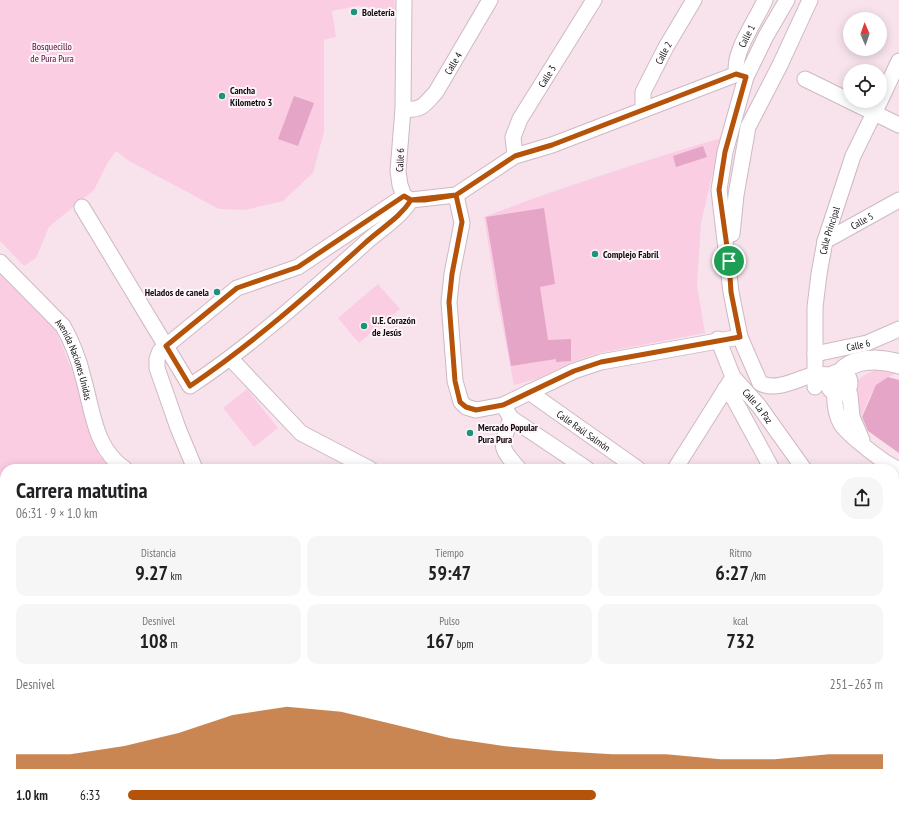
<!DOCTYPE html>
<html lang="es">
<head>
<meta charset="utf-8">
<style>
  :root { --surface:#fff; --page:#f6f6f6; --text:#202124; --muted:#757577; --accent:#b45309 }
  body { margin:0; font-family:"PT Sans Narrow",sans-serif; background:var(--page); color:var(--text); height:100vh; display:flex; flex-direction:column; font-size:15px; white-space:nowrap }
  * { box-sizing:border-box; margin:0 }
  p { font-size:13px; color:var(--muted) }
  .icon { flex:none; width:22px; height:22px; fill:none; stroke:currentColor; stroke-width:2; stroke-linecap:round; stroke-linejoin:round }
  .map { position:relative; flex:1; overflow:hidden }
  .details { position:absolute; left:0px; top:464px; width:899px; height:354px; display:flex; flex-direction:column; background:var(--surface); border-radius:16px 16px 0 0; box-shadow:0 2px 10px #0003 }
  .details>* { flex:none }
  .needle { width:26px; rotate:358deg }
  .fabs { position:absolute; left:843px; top:12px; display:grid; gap:8px }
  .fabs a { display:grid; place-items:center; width:44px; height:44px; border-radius:50%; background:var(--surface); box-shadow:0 2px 10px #0003; font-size:20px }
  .pin { position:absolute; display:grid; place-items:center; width:34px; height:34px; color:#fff; margin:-17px; border:2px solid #fff; border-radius:50%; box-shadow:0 1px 4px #0007 }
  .round { display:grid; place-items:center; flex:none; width:42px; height:42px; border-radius:16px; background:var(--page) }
  .headline { display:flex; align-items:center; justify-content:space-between; height:68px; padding:0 16px }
  h1 { font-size:22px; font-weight:600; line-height:30px }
  .figures { display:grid; grid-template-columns:repeat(3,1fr); gap:6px; height:68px; padding:4px 16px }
  .figures div { display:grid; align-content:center; border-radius:10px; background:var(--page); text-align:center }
  .figures b { font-size:20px; font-weight:600 }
  .figures small { font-size:11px; font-weight:400 }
  .figures p { font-size:11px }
  .chart { height:112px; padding:8px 16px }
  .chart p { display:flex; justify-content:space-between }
  .chart svg { width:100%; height:72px; margin-top:4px; fill:var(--accent); opacity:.7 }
  ul { padding:0 16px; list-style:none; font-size:13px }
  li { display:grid; grid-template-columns:64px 48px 1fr; align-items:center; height:30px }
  li i { height:10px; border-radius:5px; background:var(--accent) }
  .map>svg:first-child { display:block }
</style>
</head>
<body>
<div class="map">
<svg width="899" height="818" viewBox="0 0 899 818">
  <rect width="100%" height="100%" fill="#f8e3ed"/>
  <!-- green -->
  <path fill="#facde3" d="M0,0H394L395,10L357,6L332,11L336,37L324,40V132L313,173L283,201L245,210L219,209L129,161L116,151L107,164L94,190L49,227L36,258L24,266L0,241Z
    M721,138L701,223L697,285L705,333L599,353L572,362L537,379L514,385L497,298L484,217C562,187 641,162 721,138Z
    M0,269L20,288L57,333L77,383L91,435L99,455L111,469H5V478L0,476Z
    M378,284L400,309L359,343L338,318Z
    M883,368L898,373C871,382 870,398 859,422C849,392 848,377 883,368Z
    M247,389L278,428L254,447L223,408Z"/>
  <!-- building -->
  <path fill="#e4a5c6" d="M294,96L314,103L298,146L278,139Z
    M703,146L707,157L676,167L673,156Z
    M544,208L555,284L540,287L548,340L571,339V361L556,362V359L511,366L486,217Z
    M888,377L899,380V453L868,431L862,417L876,385Z"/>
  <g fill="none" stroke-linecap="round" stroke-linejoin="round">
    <defs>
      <g id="minor">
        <path d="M404,0L403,109L398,171L400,185L404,196L411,200L456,195L515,156L552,145L737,74L746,77"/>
        <path d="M787,0L766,36L746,77L725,152L719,190L731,292L740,337L760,383C776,392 797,379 812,375C819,374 827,375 834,375"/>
        <path id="s1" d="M737,74C731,54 757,19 765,0"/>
        <path d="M805,79L899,125"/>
        <path d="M880,101L899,61"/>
        <path id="s2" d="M403,109C422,111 424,105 436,92L490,0"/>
        <path id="s3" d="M643,109V92L666,47L694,0"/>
        <path id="s4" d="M515,156L513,137L520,119L594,0"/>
        <path d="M456,195L462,223L452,274L449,302L455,381L461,402L466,407L476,410L503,405L574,371L601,362L740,337"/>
        <path d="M82,207L190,386C252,345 307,295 363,245C379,230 399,219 411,200"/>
        <path d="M732,234L736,195L748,127L780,65L810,0"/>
        <path id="s5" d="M825,241L899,200"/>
        <path id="s6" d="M0,262L63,326C72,342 79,360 83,377C93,411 94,448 125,469"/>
        <path id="s7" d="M718,339L733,377L759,406L804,469"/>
        <path id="s8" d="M815,354L867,343L899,329"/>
        <path d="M231,359L301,433L370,469"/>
        <path id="s9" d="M815,387V307L819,274L825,241L853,156L880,101"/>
        <path d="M847,387L850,395L852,417L862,440"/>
        <path d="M725,389L734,399L772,469"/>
        <path d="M835,390C834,402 835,413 841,424C847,434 887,466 899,469"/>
        <path id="s10" d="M529,392L638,469"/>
        <path d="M506,410L511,418C501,448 498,445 519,469"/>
        <path d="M511,418L587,469"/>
        <path d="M195,469L178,428L157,368V359L160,351L237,288L298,267L404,196"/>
        <path d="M675,469L733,377"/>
        <path d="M0,495L2,494"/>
        <path d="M894,543L899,539"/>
        <path d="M0,580L5,577"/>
        <path d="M894,598L899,605"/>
        <path d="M894,659L899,666"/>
        <path d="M0,671L5,667"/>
        <path d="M0,761H5"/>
        <path d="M894,762L899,768"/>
        <path d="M461,813L480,818"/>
        <path d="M520,813L531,818"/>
        <path d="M607,813L618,818"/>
        <path d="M868,813L879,818"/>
        <path d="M114,818L115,813"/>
        <path d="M306,818L307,813"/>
        <path d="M673,818L674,813"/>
      </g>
      <path id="major" d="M840,374C852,357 881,358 899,364
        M830 383a9 9 0 1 1 18 0a9 9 0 1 1-18 0Z"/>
    </defs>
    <!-- minor casing -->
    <use href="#minor" stroke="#cdb9c3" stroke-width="17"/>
    <!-- major casing -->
    <use href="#major" stroke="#cdb9c3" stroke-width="21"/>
    <!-- minor -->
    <use href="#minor" stroke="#fff" stroke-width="15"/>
    <!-- major -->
    <use href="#major" stroke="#fff" stroke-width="19"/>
  </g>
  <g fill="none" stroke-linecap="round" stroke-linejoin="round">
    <defs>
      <path id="route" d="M729,261L719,190L725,152L746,77L736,74L552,145L515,156L456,195L425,200H411L404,196L298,267L237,288L166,346L190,386C252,344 309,294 365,243C381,228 400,218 411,200L456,195L462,222L452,274L449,302L455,381L460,402L466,407L476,410L503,405L574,371L601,362L740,337L731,292L729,261"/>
    </defs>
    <!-- route casing -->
    <use href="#route" stroke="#fff" stroke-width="8"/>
    <!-- route -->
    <use href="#route" stroke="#b45309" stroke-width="5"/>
  </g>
  <!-- markers -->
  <g fill="#1d9479" stroke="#fdf4f8" stroke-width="1.5">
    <circle cx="354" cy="12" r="4"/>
    <circle cx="222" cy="96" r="4"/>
    <circle cx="595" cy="254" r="4"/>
    <circle cx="217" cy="292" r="4"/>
    <circle cx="364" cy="326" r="4"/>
    <circle cx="470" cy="433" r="4"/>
  </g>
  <g text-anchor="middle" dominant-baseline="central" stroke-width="4" stroke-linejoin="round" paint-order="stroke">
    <!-- poi labels -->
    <g font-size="10" font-weight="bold" fill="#130c10" stroke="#fdf4f8" text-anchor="start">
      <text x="362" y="12">Boletería</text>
      <text x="230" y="90">Cancha<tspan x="230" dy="12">Kilometro 3</tspan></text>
      <text x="603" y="254">Complejo Fabril</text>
      <text x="209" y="292" text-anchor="end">Helados de canela</text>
      <text x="372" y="320">U.E. Corazón<tspan x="372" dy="12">de Jesús</tspan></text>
      <text x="478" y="427">Mercado Popular<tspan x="478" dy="12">Pura Pura</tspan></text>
    </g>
    <!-- street labels -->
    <g font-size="10" fill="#130c10" stroke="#fdf4f8">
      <text stroke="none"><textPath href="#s1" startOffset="40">Calle 1</textPath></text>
      <text stroke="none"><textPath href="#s3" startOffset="61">Calle 2</textPath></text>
      <text stroke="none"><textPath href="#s2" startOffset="73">Calle 4</textPath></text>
      <text stroke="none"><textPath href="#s4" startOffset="89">Calle 3</textPath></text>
      <text transform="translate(400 160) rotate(-88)">Calle 6</text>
      <text stroke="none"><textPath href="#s5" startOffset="42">Calle 5</textPath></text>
      <text stroke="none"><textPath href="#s9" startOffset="158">Calle Principal</textPath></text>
      <text stroke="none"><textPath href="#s8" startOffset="44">Calle 6</textPath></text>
      <text stroke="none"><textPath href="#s6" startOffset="125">Avenida Naciones Unidas</textPath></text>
      <text stroke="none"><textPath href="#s7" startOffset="79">Calle La Paz</textPath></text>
      <text stroke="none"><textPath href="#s10" startOffset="67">Calle Raúl Salmón</textPath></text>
    </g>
    <!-- park labels -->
    <g font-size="10" fill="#540a3a" stroke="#fdf4f8">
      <text x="52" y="46">Bosquecillo<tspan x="52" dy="12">de Pura Pura</tspan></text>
    </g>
  </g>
</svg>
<div class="fabs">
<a><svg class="needle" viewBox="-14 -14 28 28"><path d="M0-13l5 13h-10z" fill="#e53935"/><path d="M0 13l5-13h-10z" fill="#757577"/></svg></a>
<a><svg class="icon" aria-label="locate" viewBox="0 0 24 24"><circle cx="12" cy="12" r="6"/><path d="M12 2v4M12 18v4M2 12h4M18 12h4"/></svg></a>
</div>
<div class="pin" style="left:729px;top:261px;background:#1e9e55"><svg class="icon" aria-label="arrive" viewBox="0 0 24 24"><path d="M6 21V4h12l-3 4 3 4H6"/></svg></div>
<section class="details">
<div class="headline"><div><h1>Carrera matutina</h1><p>06:31 · 9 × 1.0 km</p></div><a class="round"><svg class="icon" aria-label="share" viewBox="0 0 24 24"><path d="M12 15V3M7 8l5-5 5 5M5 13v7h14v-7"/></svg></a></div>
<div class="figures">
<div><p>Distancia</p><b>9.27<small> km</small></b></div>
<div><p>Tiempo</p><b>59:47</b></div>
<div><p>Ritmo</p><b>6:27<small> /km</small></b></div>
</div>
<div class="figures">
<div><p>Desnivel</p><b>108<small> m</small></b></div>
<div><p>Pulso</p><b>167<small> bpm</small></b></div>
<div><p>kcal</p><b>732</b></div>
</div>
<div class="chart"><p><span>Desnivel</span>251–263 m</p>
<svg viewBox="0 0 160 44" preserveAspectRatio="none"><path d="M0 44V35L10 35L20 30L30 22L40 11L50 6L60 9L70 17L80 25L90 30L100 33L110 35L120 35L130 38L140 38L150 35L160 35V44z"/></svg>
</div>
<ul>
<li><b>1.0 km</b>6:33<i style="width:62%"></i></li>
</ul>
</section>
</div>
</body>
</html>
